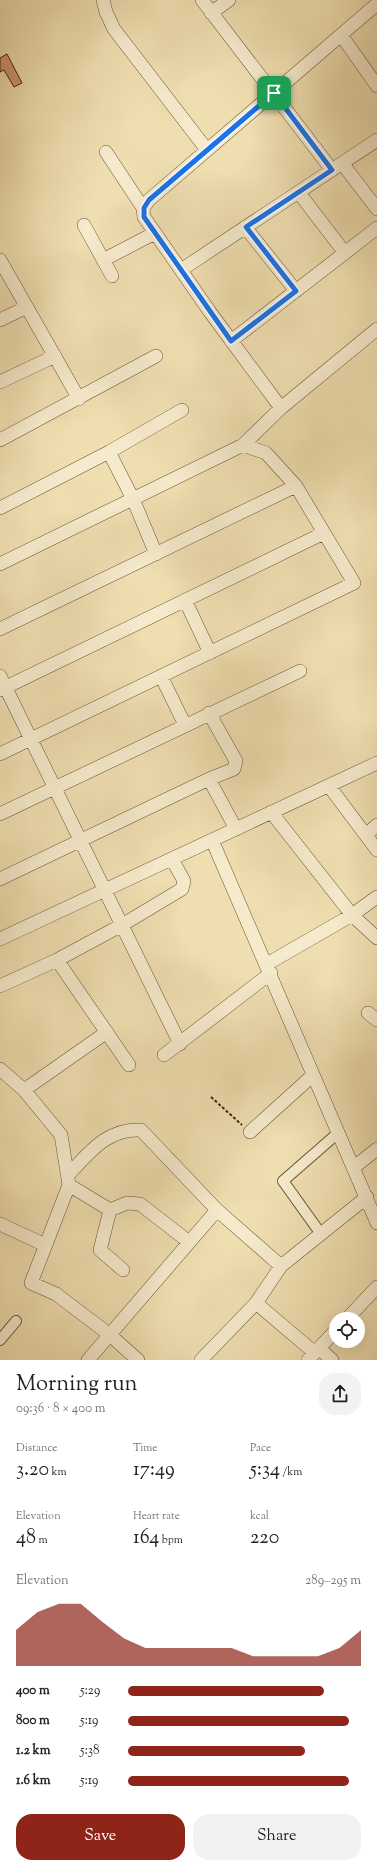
<!DOCTYPE html>
<html lang="en">
<head>
<meta charset="utf-8">
<style>
  :root { --surface:#fff; --page:#f2f2f2; --text:#222; --muted:#767676; --accent:#8f2418 }
  body { margin:0; font-family:"Sorts Mill Goudy",serif; background:var(--page); color:var(--text); height:100vh; display:flex; flex-direction:column; font-size:15px; white-space:nowrap }
  * { box-sizing:border-box; margin:0 }
  p { font-size:13px; color:var(--muted) }
  .icon { flex:none; width:22px; height:22px; fill:none; stroke:currentColor; stroke-width:2; stroke-linecap:round; stroke-linejoin:round }
  .map { position:relative; height:1360px; overflow:hidden }
  .panel { display:flex; flex-direction:column; background:var(--surface); flex:1 }
  .panel>* { flex:none }
  .tools { position:absolute; left:329px; top:1312px; display:grid; gap:8px }
  .tools a { display:grid; place-items:center; width:36px; height:36px; border-radius:50%; background:var(--surface); box-shadow:0 4px 16px #0002; font-size:20px }
  .pin { position:absolute; display:grid; place-items:center; width:34px; height:34px; color:#fff; margin:-17px; border-radius:8px; box-shadow:0 2px 6px #0006 }
  .round { display:grid; place-items:center; flex:none; width:42px; height:42px; border-radius:16px; background:var(--page) }
  .overview { display:flex; align-items:center; justify-content:space-between; height:68px; padding:0 16px }
  h1 { font-size:22px; font-weight:600; line-height:30px }
  .figures { display:grid; grid-template-columns:repeat(3,1fr); gap:6px; height:68px; padding:4px 16px }
  .figures div { display:grid; align-content:center }
  .figures b { font-size:20px; font-weight:600 }
  .figures small { font-size:11px; font-weight:400 }
  .figures p { font-size:11px }
  .chart { height:112px; padding:8px 16px }
  .chart p { display:flex; justify-content:space-between }
  .chart svg { width:100%; height:72px; margin-top:4px; fill:var(--accent); opacity:.7 }
  .button { display:flex; gap:8px; margin-top:auto; padding:8px 16px }
  .button a { flex:1; height:46px; border-radius:16px; background:var(--accent); color:#fff; font-size:16px; font-weight:600; line-height:46px; text-align:center }
  .button a+a { background:var(--page); color:var(--text) }
  ul { padding:0 16px; list-style:none; font-size:13px }
  li { display:grid; grid-template-columns:64px 48px 1fr; align-items:center; height:30px }
  li i { height:10px; border-radius:5px; background:var(--accent) }
  .map>svg:first-child { display:block }
</style>
</head>
<body>
<div class="map">
<svg width="377" height="1360" viewBox="0 0 377 1360">
  <rect width="100%" height="100%" fill="#efdeb0"/>
  <filter id="stains"><feTurbulence type="fractalNoise" baseFrequency=".005" numOctaves="4"/><feColorMatrix values="0 0 0 0 .2 0 0 0 0 .09 0 0 0 0 .02 0 0 0 .5 -.17"/></filter>
  <radialGradient id="worn" r=".72"><stop offset=".6" stop-color="#630" stop-opacity="0"/><stop offset="1" stop-color="#630" stop-opacity=".3"/></radialGradient>
  <!-- building -->
  <path fill="#d29470" stroke="#3a260f" d="M7,54L22,83L14,87L4,70L0,72V58Z"/>
  <g fill="none" stroke-linecap="round" stroke-linejoin="round">
    <defs>
      <path id="pedestrian" d="M321,1234L283,1181L338,1133
        M0,1340L16,1321"/>
      <path id="minor" d="M103,0L106,12L114,29L207,150
        M202,0L332,170
        M211,13L229,0
        M341,35L377,86
        M106,152L143,208L144,217L210,312L281,408
        M342,163L377,209
        M299,193L345,253
        M143,208L149,200L377,4
        M84,225L112,276
        M245,227L296,291
        M0,260L79,399
        M103,260L155,233
        M181,270L377,140
        M0,320L27,307
        M231,341L377,228
        M0,382L55,356
        M0,440L156,356
        M109,452L133,499L156,554
        M0,508L109,452L182,410
        M0,564L243,445L281,408L377,329
        M185,600L210,653
        M0,629L296,486
        M0,676L180,1044
        M161,676L185,725
        M0,690L324,533
        M0,754L354,583L296,486L266,453L243,445
        M209,779L236,829
        M329,786L377,850
        M271,812L352,915L377,938
        M0,814L300,671
        M366,835L377,825
        M212,840L377,1223
        M0,879L209,779L234,769L236,761L209,713
        M0,939L377,763
        M57,960L129,1065
        M267,964L352,915L377,897
        M0,986L57,960L122,925L182,889L184,881L172,859
        M368,1013L377,1020
        M164,1055L271,973
        M0,1069L24,1090L61,1135L69,1185L31,1283L56,1294L110,1335L138,1360
        M24,1090L107,1032
        M250,1132L312,1076
        M353,1168L377,1149
        M68,1175C89,1153 107,1128 141,1130L217,1210
        M69,1185L110,1210
        M0,1224L45,1245
        M123,1270L100,1250L110,1210L127,1203L140,1204L189,1242
        M256,1303L315,1353
        M347,1319L377,1287
        M319,1348L332,1360
        M88,1360L217,1210L281,1266
        M201,1360L256,1303L281,1266L367,1197
        M308,1360L336,1330"/>
    </defs>
    <!-- pedestrian casing -->
    <use href="#pedestrian" stroke="#675437" stroke-width="12"/>
    <!-- minor casing -->
    <use href="#minor" stroke="#675437" stroke-width="14"/>
    <!-- path -->
    <path stroke="#3a260f" stroke-width="2" stroke-dasharray="3 2" stroke-linecap="butt" d="M211,1097L242,1125"/>
    <!-- pedestrian -->
    <use href="#pedestrian" stroke="#f5eacc" stroke-width="10"/>
    <!-- minor -->
    <use href="#minor" stroke="#f5eacc" stroke-width="13"/>
  </g>
  <g fill="none" stroke-linecap="round" stroke-linejoin="round">
    <defs>
      <path id="route" d="M274,93L332,170L246,227L296,291L231,341L144,217V208L149,200Z"/>
    </defs>
    <!-- route casing -->
    <use href="#route" stroke="#fff" stroke-width="8"/>
    <!-- route -->
    <use href="#route" stroke="#1a73e8" stroke-width="5"/>
  </g>
  <rect width="100%" height="100%" filter="url(#stains)"/>
  <rect width="100%" height="100%" fill="url(#worn)"/>
</svg>
<div class="tools">
<a><svg class="icon" aria-label="locate" viewBox="0 0 24 24"><circle cx="12" cy="12" r="6"/><path d="M12 2v4M12 18v4M2 12h4M18 12h4"/></svg></a>
</div>
<div class="pin" style="left:274px;top:93px;background:#1e9e55"><svg class="icon" aria-label="arrive" viewBox="0 0 24 24"><path d="M6 21V4h12l-3 4 3 4H6"/></svg></div>
</div>
<section class="panel">
<div class="overview"><div><h1>Morning run</h1><p>09:36 · 8 × 400 m</p></div><a class="round"><svg class="icon" aria-label="share" viewBox="0 0 24 24"><path d="M12 15V3M7 8l5-5 5 5M5 13v7h14v-7"/></svg></a></div>
<div class="figures">
<div><p>Distance</p><b>3.20<small> km</small></b></div>
<div><p>Time</p><b>17:49</b></div>
<div><p>Pace</p><b>5:34<small> /km</small></b></div>
</div>
<div class="figures">
<div><p>Elevation</p><b>48<small> m</small></b></div>
<div><p>Heart rate</p><b>164<small> bpm</small></b></div>
<div><p>kcal</p><b>220</b></div>
</div>
<div class="chart"><p><span>Elevation</span>289–295 m</p>
<svg viewBox="0 0 160 44" preserveAspectRatio="none"><path d="M0 44V22L10 11L20 6L30 6L40 17L50 27L60 33L70 33L80 33L90 33L100 33L110 38L120 38L130 38L140 38L150 33L160 22V44z"/></svg>
</div>
<ul>
<li><b>400 m</b>5:29<i style="width:84%"></i></li>
<li><b>800 m</b>5:19<i style="width:95%"></i></li>
<li><b>1.2 km</b>5:38<i style="width:76%"></i></li>
<li><b>1.6 km</b>5:19<i style="width:95%"></i></li>
</ul>
<div class="button"><a>Save</a><a>Share</a></div>
</section>
</body>
</html>
